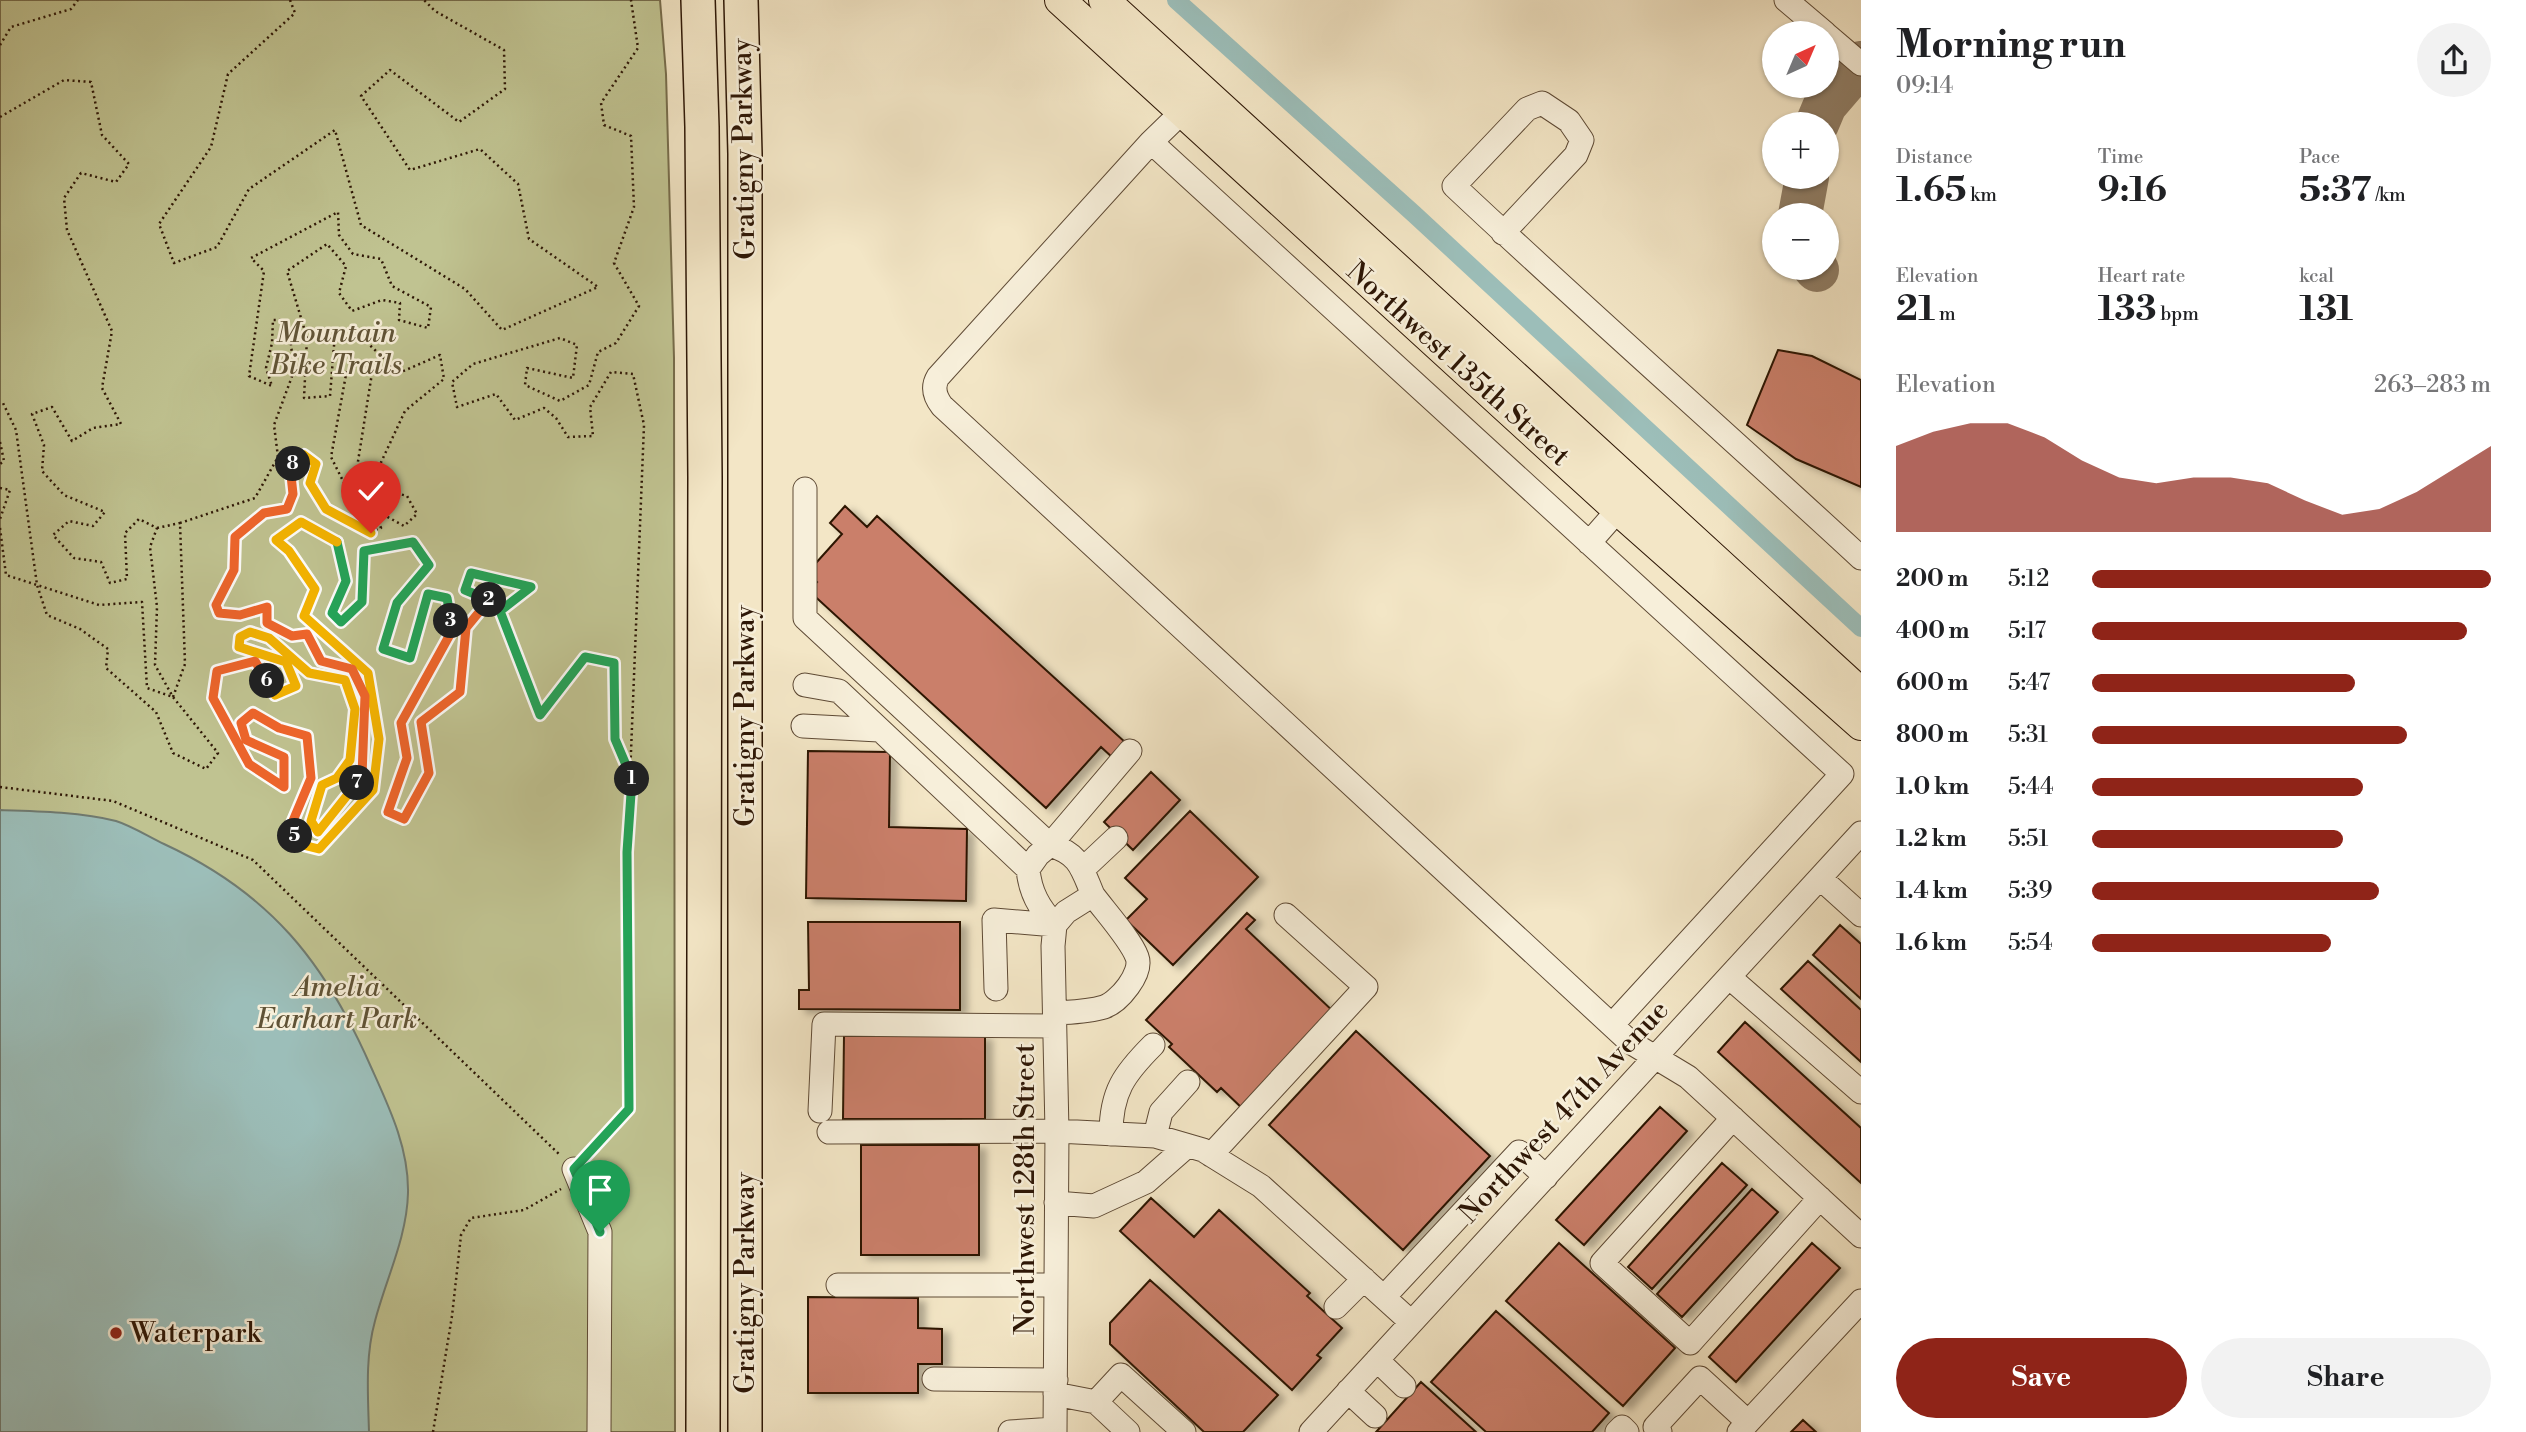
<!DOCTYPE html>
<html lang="en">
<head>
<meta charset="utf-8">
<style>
  :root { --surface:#fff; --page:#f2f2f2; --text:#202124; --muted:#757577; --accent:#8f2418 }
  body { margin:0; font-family:"Libre Bodoni",serif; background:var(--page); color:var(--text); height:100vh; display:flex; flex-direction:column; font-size:26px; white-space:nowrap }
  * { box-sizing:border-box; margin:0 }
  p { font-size:23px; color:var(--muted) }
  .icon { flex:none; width:38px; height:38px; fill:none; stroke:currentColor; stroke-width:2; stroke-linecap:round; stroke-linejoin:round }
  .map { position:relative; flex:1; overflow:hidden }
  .panel { display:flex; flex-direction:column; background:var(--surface); width:665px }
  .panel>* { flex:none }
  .needle { width:46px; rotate:44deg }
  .controls { position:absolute; left:1762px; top:21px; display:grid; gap:14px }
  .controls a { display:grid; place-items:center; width:77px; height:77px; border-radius:50%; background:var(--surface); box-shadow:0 2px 5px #0004; font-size:35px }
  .pin { position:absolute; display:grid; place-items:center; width:60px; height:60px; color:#fff; margin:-72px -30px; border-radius:50% 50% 50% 0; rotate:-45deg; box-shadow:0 0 7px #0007 }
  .pin .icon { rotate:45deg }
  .km { position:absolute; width:35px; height:35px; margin:-18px; border-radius:50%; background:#222; color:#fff; font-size:19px; line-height:35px; text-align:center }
  .round { display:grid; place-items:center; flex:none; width:74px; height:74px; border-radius:37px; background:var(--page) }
  .head { display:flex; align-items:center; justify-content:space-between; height:119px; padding:0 35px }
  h1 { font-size:38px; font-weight:700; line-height:52px }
  .figures { display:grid; grid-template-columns:repeat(3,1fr); gap:10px; height:119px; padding:7px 35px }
  .figures div { display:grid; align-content:center }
  .figures b { font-size:35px; font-weight:700 }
  .figures small { font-size:19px; font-weight:400 }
  .figures p { font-size:19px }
  .chart { height:196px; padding:14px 35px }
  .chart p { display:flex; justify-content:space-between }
  .chart svg { width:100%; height:126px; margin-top:7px; fill:var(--accent); opacity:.7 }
  .primary-button { display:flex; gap:14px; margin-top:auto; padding:14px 35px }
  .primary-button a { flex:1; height:80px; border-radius:42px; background:var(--accent); color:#fff; font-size:28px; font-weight:700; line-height:80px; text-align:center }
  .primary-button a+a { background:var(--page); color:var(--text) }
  ul { padding:0 35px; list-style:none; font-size:23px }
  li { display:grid; grid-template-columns:112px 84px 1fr; align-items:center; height:52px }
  li i { height:18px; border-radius:9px; background:var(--accent) }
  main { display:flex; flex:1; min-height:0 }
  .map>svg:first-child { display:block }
</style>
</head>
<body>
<main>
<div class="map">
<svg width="1861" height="1432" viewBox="0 0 1861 1432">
  <defs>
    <filter id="shadow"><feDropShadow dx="7" dy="4" stdDeviation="3.5" flood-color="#0004"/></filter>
  </defs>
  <rect width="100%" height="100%" fill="#f3e6c6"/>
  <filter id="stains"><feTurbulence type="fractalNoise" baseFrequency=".00286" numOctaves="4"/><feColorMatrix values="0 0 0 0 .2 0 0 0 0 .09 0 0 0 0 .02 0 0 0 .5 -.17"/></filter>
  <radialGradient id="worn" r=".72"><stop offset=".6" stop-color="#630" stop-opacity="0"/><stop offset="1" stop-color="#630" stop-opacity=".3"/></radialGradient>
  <!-- green -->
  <path fill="#c0c391" stroke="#766c4b" stroke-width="2" d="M0,0H660L666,74L674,358L675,1432H0Z"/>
  <!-- water -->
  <path fill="#9cbeb9" stroke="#707b71" stroke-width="2" d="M0,810C35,811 83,812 116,821C132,826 149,837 164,844C270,893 325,962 371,1067C389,1107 409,1148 408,1193C407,1237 386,1279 375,1321C365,1357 368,1395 369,1432H0Z"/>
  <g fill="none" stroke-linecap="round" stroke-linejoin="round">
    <!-- canal -->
    <path stroke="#9cbeb9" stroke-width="18" d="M1176,0L1414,214L1861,628"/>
    <!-- taxiway -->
    <path stroke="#907e66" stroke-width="44" d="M1817,124L1825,105L1861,63
      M1800,215L1807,177
      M1815,268L1817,270"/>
  </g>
  <!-- building -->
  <path fill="#ca7f6b" stroke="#2d1605" stroke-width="2" filter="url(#shadow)" d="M1778,350L1812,356L1861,380V487L1796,459L1747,425Z
    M845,506L867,527L877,516L1126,743L1113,758L1101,747L1046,808L809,591L817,582L807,573L842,534L830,523Z
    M808,751L890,752L889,827L967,829L966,901L806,898Z
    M1151,772L1180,800L1133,850L1104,822Z
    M1190,811L1258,877L1173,965L1126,920L1147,899L1125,878Z
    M1247,913L1255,920L1246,929L1336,1014L1245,1111L1221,1088L1217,1092L1169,1047L1172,1044L1146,1020Z
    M808,922H960V1010L799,1009V990H809Z
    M1840,925L1861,944V999L1813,955Z
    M1808,961L1861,1010V1062L1781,989Z
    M1745,1022L1861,1128V1183L1718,1052Z
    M1356,1031L1490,1156L1403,1250L1269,1125Z
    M844,1036H985V1119H843Z
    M1660,1107L1687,1131L1584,1245L1556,1220Z
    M861,1145H979V1255H861Z
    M1722,1163L1747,1185L1652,1289L1628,1267Z
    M1752,1189L1778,1212L1682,1317L1657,1294Z
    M1151,1198L1194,1237L1219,1210L1310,1293L1307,1296L1342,1328L1317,1355L1321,1358L1292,1390L1120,1231Z
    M1559,1243L1675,1348L1623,1406L1506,1301Z
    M1812,1243L1840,1268L1736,1382L1709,1357Z
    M1150,1280L1278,1395L1243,1432H1204L1110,1344V1323Z
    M808,1297L918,1298V1328L942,1329V1364H918V1393H808Z
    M1496,1311L1609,1413L1592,1432H1486L1431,1382Z
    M1421,1382L1476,1432H1376Z
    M1803,1420L1816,1432H1791Z"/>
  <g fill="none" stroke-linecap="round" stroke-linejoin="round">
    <defs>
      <path id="minor" d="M1786,0L1825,33
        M1827,35L1861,64
        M1151,142L1182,112
        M1503,233L1576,155L1582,140L1569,121L1542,103L1527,109L1454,186C1588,312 1726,433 1861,558
        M805,489V618L1050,845L1130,751
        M1589,543L1618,510
        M805,685L839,691L1028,869
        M803,726L879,730
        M1083,869L1116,838
        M1820,878L1861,915
        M1729,977L1861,1092
        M996,989L994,920L1055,925L1066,912L1093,895C1082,869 1080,854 1050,845L1038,855L1028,869C1030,892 1039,908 1055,925L1053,946L1057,1131L1055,1432
        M1055,1013C1071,1012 1088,1012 1104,1007C1119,1002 1143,973 1137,957C1131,940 1104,910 1093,895
        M1612,1025L1842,774L1151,142L938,377C932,387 935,397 942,406L1630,1042L1688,1077L1861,1236
        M820,1111L824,1024L1054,1026
        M1733,1118L1602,1263L1690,1343L1820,1198
        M829,1132L1057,1131L1155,1136L1203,1150L1261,1186L1411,1322
        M1111,1134C1111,1092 1124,1074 1153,1045
        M1155,1136L1161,1112L1188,1082
        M1211,1155L1366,987L1286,915
        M574,1169L600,1232L599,1432
        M1056,1203L1094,1206L1146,1182L1187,1146
        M838,1285H1056
        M1384,1297L1519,1152L1546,1177
        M1336,1307L1364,1279
        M1377,1360L1404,1386
        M934,1379L1056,1380
        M1348,1391L1375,1416
        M1055,1394L1096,1402
        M1010,1432L1055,1429
        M1128,1432L1096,1402L1121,1375L1184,1432
        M1311,1432L1861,833
        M1617,1432L1622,1427L1627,1432
        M1660,1432L1655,1427L1700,1378L1748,1422
        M1739,1432L1861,1301"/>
      <path id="major" d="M1060,0L1618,510L1861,725
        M1104,0L1861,693"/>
      <path id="highway" d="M698,0L702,127L705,477L703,1432
        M741,0L745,154V1432"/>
    </defs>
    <!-- minor casing -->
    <use href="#minor" stroke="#5e4a35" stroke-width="25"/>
    <!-- major casing -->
    <use href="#major" stroke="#2d1605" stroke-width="32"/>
    <!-- highway casing -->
    <use href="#highway" stroke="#2d1605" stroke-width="36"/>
    <!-- path -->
    <path stroke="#2d1605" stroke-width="2.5" stroke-dasharray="2 3.5" stroke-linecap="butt" d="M290,0L295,13L228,74L211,147L159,224L174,263L217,247L249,189L335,130L361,225L465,289L502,330L598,287L529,239L518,184L480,149L410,170L361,96L390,70L459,122L505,89L504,50L435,11L424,0
      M0,45L11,27L71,9L78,0
      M0,117L64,80L91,82L102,135L129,164L116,182L81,173L64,198L67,230L112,331L102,388L121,424L93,428L72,441L52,407L32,414L44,445L42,471L64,495L105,512L93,526L69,521L53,535L74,558L101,562L110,583L127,579L125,533L139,519L157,528L150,547L157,607L155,665L173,697L218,753L206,769L173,753L156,712L106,668L108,649L80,629L47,615L37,585L16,430L3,403L0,402
      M0,442L4,461L0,464
      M0,488L10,490L0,519
      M0,528L6,575L99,605L142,602L147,688L173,697
      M157,528L180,523
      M173,697L185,664L180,523L255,498L278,457L274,425L294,371L290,336L281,320H273L272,343L266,368L272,386L249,376L264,271L251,258L338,212L339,235L353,254L381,259L392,286L431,307L428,328L399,320L400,303L382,300L352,311L339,293L346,266L327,244L287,271L307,338L304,398L330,396L335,333L355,331L399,373L440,355L444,379L405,411L370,486L375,510L404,526L417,514L407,496L370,486L356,474L372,373L362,364L347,369L331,457L355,505L377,517L381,528L371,532L326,509L310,483L316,464L304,455L291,466L293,494L287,509L264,513L235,537L234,570L216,605L219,613L240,615L267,607V623L292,636L307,634L321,661L352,669L365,696L362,776L318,832L311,821L322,784L337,778L350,760L355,709L345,680L309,673L269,638L250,632L240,637L239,647L286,662L296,686L275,695L255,661L217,671L213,698L249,764L284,787V757L246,740L241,723L253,713L279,728L307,736L311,778L290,828L299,843L319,849L373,790L379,739L368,673L304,616L315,589L289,551L276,539L301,522L337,540L346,581L332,613L341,622L361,602L364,550L413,542L429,565L397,603L383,649L410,658L428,595L447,598L453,629L401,723L407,758L388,812L404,819L429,773L421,722L460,692L465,628L489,601L465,590L471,573L531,587L500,611L540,715L585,657L614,663L615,739L632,778
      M0,787L113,801L253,860L561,1156
      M588,1154L629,1109L627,852L644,425L633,374L611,372L590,407L593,436L568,437L556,418L544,408L515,420L496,394L457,407L452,382L473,364L560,338L577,345L573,378L527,368L525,385L560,401L589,385L598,352L616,343L639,306L614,263L634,207L631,136L604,125L601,103L638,48L631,0
      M433,1432L452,1316L461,1235L471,1218L524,1210L561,1189"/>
    <!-- minor -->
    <use href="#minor" stroke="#f7efda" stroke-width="23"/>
    <!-- major -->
    <use href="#major" stroke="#f3e6c6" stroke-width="30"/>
    <!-- highway -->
    <use href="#highway" stroke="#f3e6c6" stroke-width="33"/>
  </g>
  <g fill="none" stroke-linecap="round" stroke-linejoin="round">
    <defs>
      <path id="split-1" d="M600,1232L574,1169L629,1109L627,852L632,779"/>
      <path id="split-2" d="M489,600L465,590L471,573L531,587L500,611L540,715L585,657L614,663L615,739L632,779"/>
      <path id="split-3" d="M451,621L453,629L401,723L407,758L388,812L404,819L429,773L421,722L460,692L466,628L489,600"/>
      <path id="split-4" d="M337,542L346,581L332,613L341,622L362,602L364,551L413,542L429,565L397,603L383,649L410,658L428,594L447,598L451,621"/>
      <path id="split-5" d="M295,836L299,844L319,849L373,790L379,739L368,673L304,616L315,589L289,551L276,540L301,522L337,542"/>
      <path id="split-6" d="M267,681L255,661L217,671L213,698L249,764L284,787V757L246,740L241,723L253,713L279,728L307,736L311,778L290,828L295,836"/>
      <path id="split-7" d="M267,681L275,695L296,686L286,662L239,647L240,637L250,632L269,638L309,673L345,680L355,709L350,760L337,778L322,785L311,821L318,832L357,783"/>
      <path id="split-8" d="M293,464L290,466L293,494L287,509L264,513L235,537L234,570L216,605L219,613L240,615L267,607V623L292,636L307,634L321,661L352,669L365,696L362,776L357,783"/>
      <path id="split-9" d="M293,464L304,455L316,464L310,483L326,509L371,533"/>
    </defs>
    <!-- split-1 casing -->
    <use href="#split-1" stroke="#fff" stroke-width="14"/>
    <!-- split-2 casing -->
    <use href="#split-2" stroke="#fff" stroke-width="14"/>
    <!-- split-3 casing -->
    <use href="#split-3" stroke="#fff" stroke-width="14"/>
    <!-- split-4 casing -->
    <use href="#split-4" stroke="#fff" stroke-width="14"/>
    <!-- split-5 casing -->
    <use href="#split-5" stroke="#fff" stroke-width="14"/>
    <!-- split-6 casing -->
    <use href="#split-6" stroke="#fff" stroke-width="14"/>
    <!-- split-7 casing -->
    <use href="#split-7" stroke="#fff" stroke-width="14"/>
    <!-- split-8 casing -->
    <use href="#split-8" stroke="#fff" stroke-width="14"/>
    <!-- split-9 casing -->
    <use href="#split-9" stroke="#fff" stroke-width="14"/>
    <!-- split-1 -->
    <use href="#split-1" stroke="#22a559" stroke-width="9"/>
    <!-- split-2 -->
    <use href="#split-2" stroke="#22a559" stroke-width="9"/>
    <!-- split-3 -->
    <use href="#split-3" stroke="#f0652b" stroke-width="9"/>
    <!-- split-4 -->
    <use href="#split-4" stroke="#22a559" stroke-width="9"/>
    <!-- split-5 -->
    <use href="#split-5" stroke="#f5b400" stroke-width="9"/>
    <!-- split-6 -->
    <use href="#split-6" stroke="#f0652b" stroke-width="9"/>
    <!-- split-7 -->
    <use href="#split-7" stroke="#f5b400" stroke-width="9"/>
    <!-- split-8 -->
    <use href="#split-8" stroke="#f0652b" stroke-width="9"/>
    <!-- split-9 -->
    <use href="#split-9" stroke="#f5b400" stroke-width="9"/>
  </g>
  <!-- markers -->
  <circle fill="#8f2418" stroke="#f7efda" stroke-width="2.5" cx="116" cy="1333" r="7"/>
  <g text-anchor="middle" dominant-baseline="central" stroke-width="5" stroke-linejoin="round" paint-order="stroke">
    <!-- street labels -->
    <g font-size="28" fill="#2d1605" stroke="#f7efda">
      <text transform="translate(744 149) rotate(-91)">Gratigny Parkway</text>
      <text transform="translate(1458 364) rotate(42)">Northwest 135th Street</text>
      <text transform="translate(745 716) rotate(-90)">Gratigny Parkway</text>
      <text transform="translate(1564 1112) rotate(-47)">Northwest 47th Avenue</text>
      <text transform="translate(1025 1189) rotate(-90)">Northwest 128th Street</text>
      <text transform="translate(745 1283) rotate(-90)">Gratigny Parkway</text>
    </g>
    <!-- park labels -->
    <g font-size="28" font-style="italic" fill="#605336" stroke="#f7efda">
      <text x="336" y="333">Mountain<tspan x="336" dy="32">Bike Trails</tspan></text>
      <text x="337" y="987">Amelia<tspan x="337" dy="32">Earhart Park</tspan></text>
    </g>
    <!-- poi labels -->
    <g font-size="28" fill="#2d1605" stroke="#f7efda" text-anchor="start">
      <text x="130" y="1333">Waterpark</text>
    </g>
  </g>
  <rect width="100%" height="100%" filter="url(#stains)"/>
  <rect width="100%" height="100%" fill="url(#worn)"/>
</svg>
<div class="controls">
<a><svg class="needle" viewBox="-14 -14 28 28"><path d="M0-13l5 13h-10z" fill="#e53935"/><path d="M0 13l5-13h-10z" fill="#757577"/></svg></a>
<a>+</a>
<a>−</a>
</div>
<div class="pin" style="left:600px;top:1232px;background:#1e9e55"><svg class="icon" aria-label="arrive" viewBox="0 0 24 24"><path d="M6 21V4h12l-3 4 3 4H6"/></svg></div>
<div class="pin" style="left:371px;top:533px;background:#d93025"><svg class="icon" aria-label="check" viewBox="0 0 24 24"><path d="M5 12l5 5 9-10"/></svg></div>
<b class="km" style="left:632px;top:779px">1</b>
<b class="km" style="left:489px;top:600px">2</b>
<b class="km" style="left:451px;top:621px">3</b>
<b class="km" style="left:295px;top:836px">5</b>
<b class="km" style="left:267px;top:681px">6</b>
<b class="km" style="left:357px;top:783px">7</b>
<b class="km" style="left:293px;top:464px">8</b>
</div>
<section class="panel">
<div class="head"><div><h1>Morning run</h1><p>09:14</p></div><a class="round"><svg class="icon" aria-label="share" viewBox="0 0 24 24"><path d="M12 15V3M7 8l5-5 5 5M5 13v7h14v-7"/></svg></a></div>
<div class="figures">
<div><p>Distance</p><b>1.65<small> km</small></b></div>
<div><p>Time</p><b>9:16</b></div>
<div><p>Pace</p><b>5:37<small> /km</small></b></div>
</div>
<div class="figures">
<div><p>Elevation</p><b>21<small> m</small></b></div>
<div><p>Heart rate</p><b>133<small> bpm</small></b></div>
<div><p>kcal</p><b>131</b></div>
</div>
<div class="chart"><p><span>Elevation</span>263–283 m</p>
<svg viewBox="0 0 160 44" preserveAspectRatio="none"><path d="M0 44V14L10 9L20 6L30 6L40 11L50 19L60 25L70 27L80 25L90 25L100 27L110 33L120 38L130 36L140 30L150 22L160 14V44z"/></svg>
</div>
<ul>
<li><b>200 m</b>5:12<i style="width:100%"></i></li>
<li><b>400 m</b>5:17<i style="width:94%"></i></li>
<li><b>600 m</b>5:47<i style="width:66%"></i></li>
<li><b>800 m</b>5:31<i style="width:79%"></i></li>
<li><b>1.0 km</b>5:44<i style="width:68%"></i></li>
<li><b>1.2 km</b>5:51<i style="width:63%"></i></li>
<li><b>1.4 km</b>5:39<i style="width:72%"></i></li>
<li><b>1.6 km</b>5:54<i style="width:60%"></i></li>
</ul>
<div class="primary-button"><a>Save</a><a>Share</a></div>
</section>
</main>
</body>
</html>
